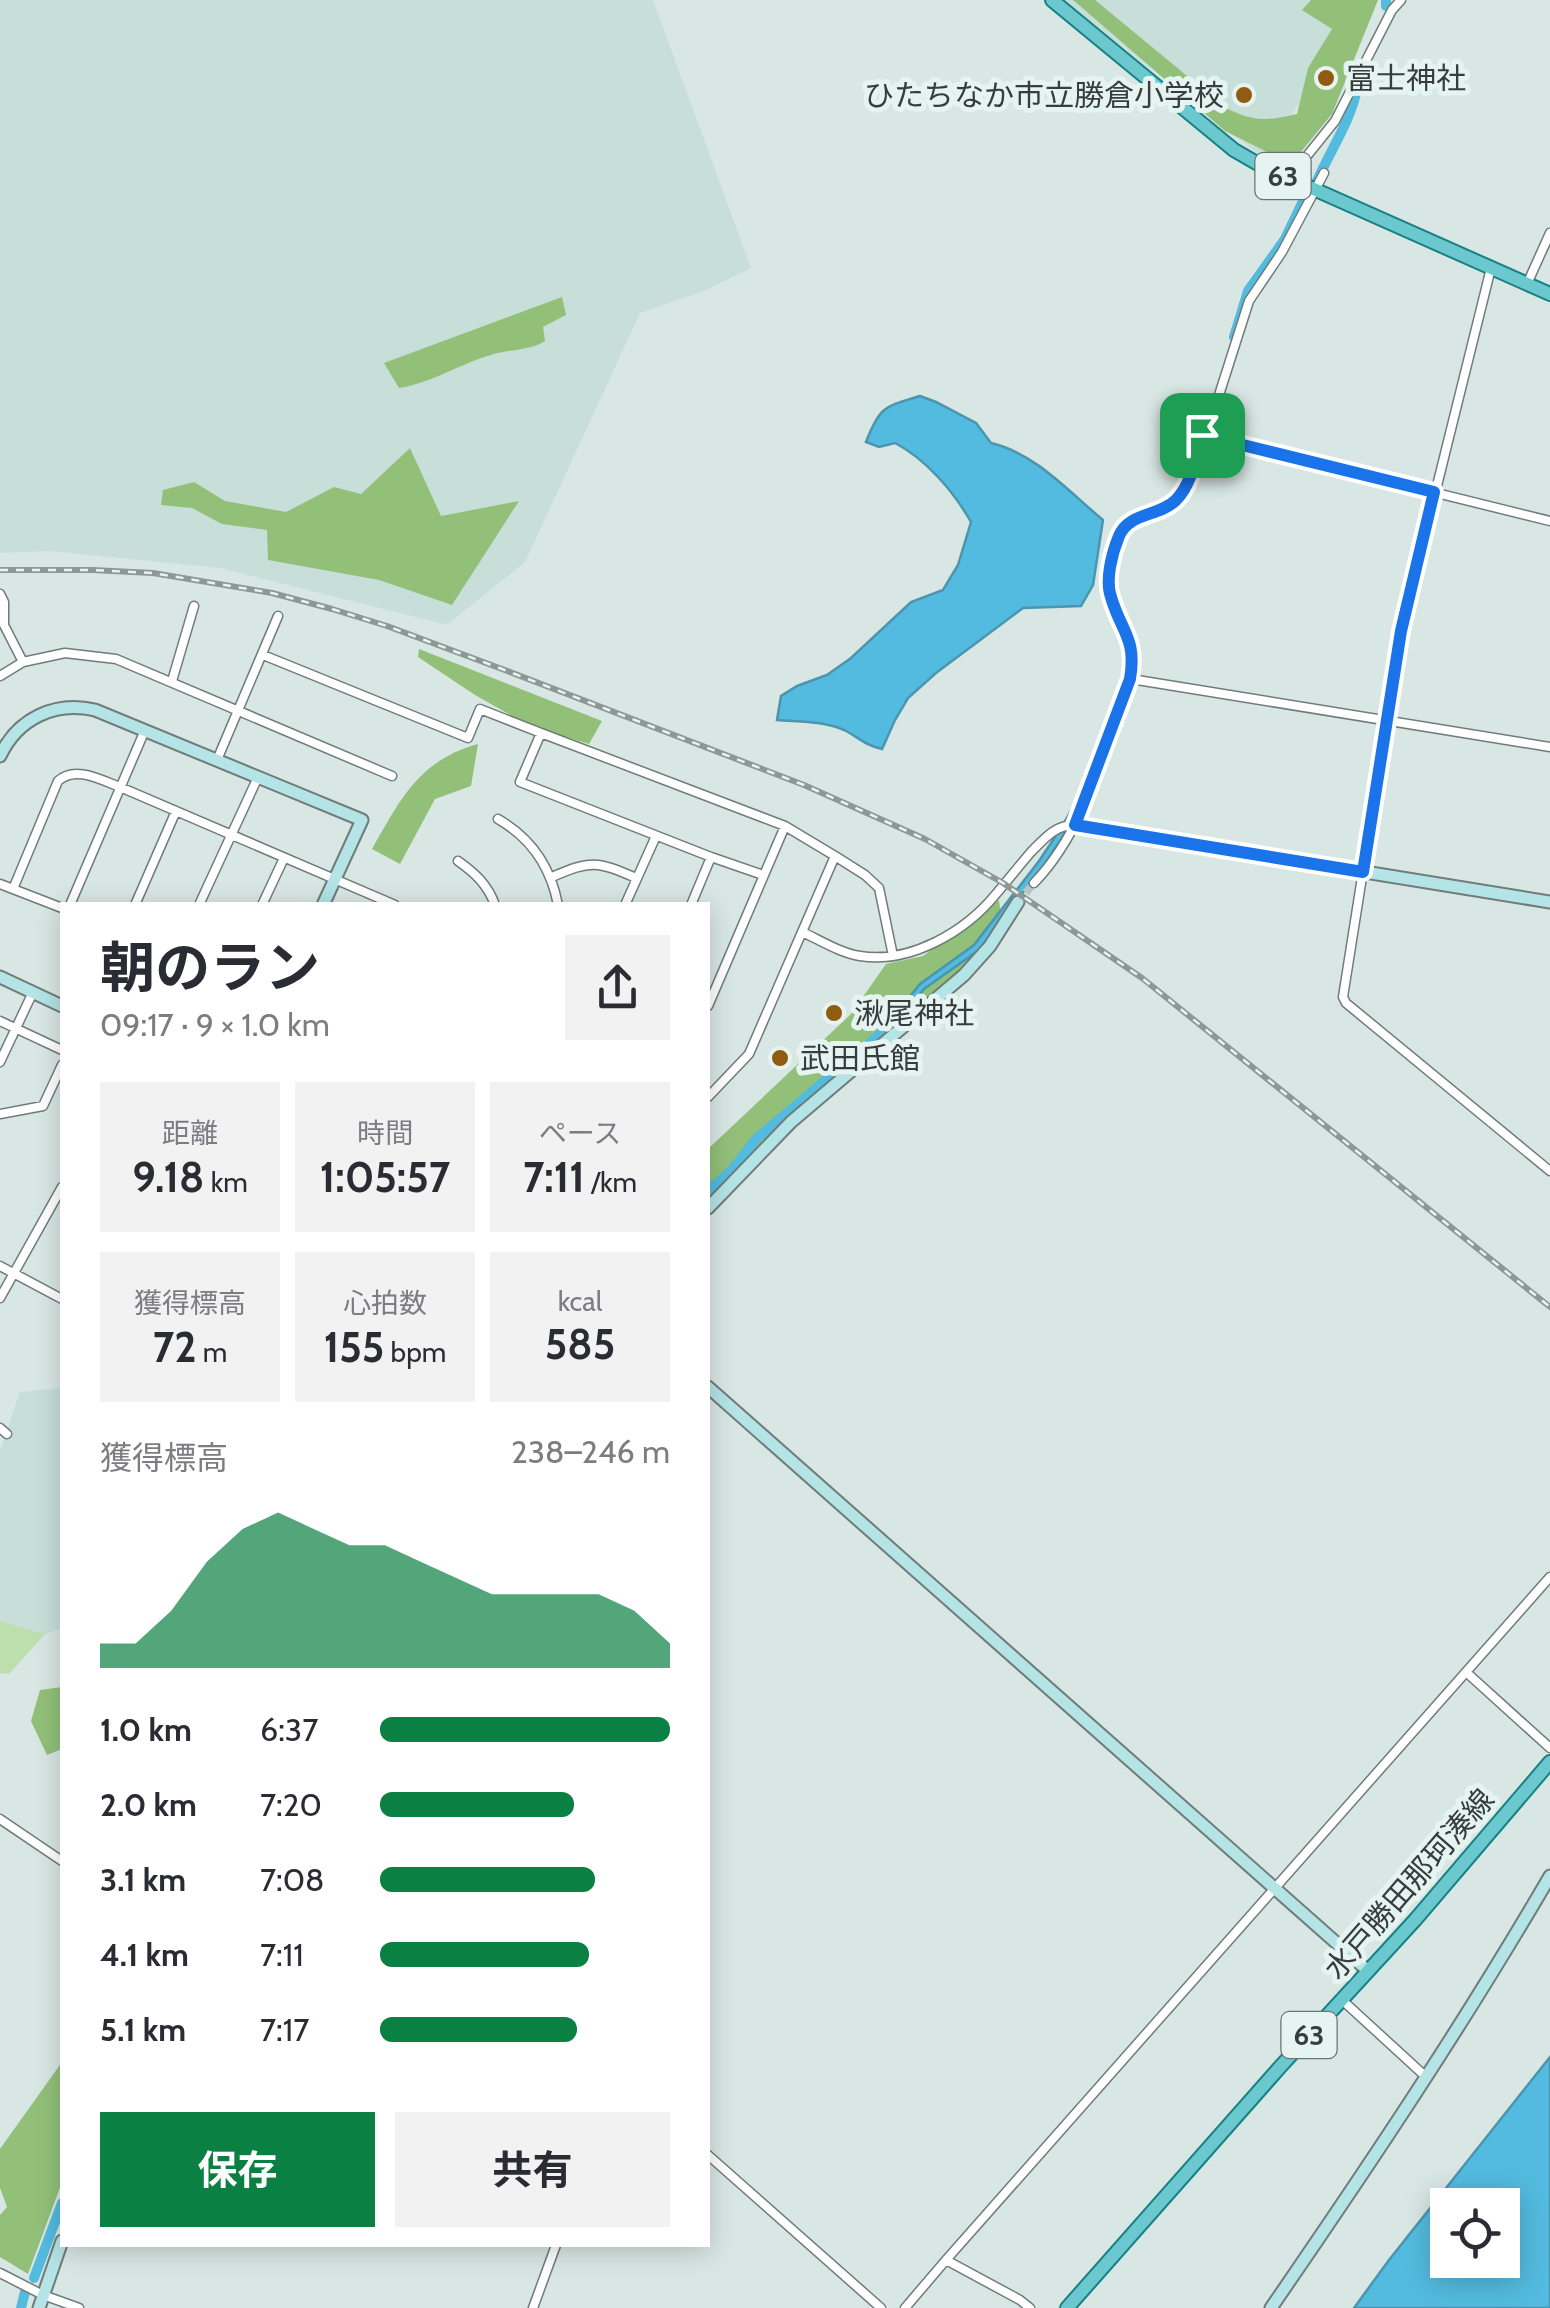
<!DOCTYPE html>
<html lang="ja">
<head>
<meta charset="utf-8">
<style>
  :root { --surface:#fff; --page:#f2f2f3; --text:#2b2b33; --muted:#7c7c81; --accent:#0b8043 }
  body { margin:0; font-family:Cabin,"Noto Sans JP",sans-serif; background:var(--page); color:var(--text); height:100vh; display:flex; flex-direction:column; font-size:38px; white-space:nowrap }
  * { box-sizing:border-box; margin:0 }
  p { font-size:32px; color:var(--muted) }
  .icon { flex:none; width:55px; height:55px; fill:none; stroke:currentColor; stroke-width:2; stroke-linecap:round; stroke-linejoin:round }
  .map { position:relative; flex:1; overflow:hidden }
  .side { position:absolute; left:60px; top:902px; width:650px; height:1345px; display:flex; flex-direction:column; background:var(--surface); border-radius:0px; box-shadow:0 5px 25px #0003 }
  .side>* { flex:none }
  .buttons { position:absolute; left:1430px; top:2188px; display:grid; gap:20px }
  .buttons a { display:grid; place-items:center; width:90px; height:90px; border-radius:0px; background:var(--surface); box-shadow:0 5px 25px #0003; font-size:50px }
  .pin { position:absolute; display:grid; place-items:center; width:85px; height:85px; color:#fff; margin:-42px; border-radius:20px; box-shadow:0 5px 15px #0006 }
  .round { display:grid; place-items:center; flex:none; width:105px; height:105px; border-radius:0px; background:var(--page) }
  .overview { display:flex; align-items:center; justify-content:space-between; height:170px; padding:0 40px }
  h1 { font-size:55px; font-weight:700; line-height:75px }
  .figures { display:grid; grid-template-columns:repeat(3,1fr); gap:15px; height:170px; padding:10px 40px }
  .figures div { display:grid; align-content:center; border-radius:0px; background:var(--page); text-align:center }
  .figures b { font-size:42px; font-weight:700 }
  .figures small { font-size:28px; font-weight:400 }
  .figures p { font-size:28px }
  .chart { height:280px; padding:20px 40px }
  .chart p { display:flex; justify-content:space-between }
  .chart svg { width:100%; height:180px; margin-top:10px; fill:var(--accent); opacity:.7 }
  .primary-button { display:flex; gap:20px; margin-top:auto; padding:20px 40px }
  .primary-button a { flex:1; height:115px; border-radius:0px; background:var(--accent); color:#fff; font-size:40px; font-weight:700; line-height:115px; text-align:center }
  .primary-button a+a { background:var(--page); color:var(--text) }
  ul { padding:0 40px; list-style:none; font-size:32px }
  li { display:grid; grid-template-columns:160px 120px 1fr; align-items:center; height:75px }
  li i { height:25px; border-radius:12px; background:var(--accent) }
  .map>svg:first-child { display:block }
</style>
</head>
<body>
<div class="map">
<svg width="1550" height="2308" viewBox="0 0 1550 2308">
  <rect width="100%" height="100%" fill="#d9e7e4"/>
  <!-- built -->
  <path fill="#c8dfd9" d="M0,0H653L751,268L704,291L640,313L525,562L447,625L220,568L49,551L0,553Z
    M1064,0H1356L1347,31L1263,158Z
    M61,1388L62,1628L45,1634L0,1621V1451L20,1392Z"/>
  <!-- green -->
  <path fill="#bddfad" d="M0,1621L45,1634L9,1674L0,1673Z"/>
  <!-- forest -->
  <path fill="#92c079" d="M1073,0H1095L1226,108C1254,122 1267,121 1297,114L1308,68L1332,29L1302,10L1311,0H1378L1332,114L1296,158L1267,152L1225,131Z
    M562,297L566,315L543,327L545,341C530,351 508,349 491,355C459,364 432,383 399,388L384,363Z
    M410,448L441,516L519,501L452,605L379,580L268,560L267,530L222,524L192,508L161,505L163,490L194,482L225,501L286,512L334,487L361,494Z
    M419,649L602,721L589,744L530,726L475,695L418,657Z
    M478,744L471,786L435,799L400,864L372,849C400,800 419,760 478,744Z
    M999,900L1002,922L977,955L777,1128L708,1200V1149L851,1014L886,964L923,956Z
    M62,1687V1749L47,1755L31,1721L40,1690Z
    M62,2062V2182L28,2274L0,2257V2215L7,2207L0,2188V2149Z"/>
  <!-- water -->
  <path fill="#53bbdf" stroke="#4b95ae" stroke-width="2.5" fill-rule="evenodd" d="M920,396L936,402L976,423L991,443C1035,453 1069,492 1103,520L1093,585L1081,606L1023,608L936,673L908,698L895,720L882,749C866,746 858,737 844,730C824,721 799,722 777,720L781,696L797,686L827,675L851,658L911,602L943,590L958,565L971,522C954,492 926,459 895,443L879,447L866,442C880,406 884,407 920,396Z
    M1081,793L1085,797L1066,832L1044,865L979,950L924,989L901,1018L896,1014L920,984L974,945L1039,861L1061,828Z
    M1550,2057V2308H1354L1389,2260ZM1502,2205V2260H1448V2205Z"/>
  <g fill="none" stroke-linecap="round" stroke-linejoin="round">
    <!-- canal -->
    <path stroke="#53bbdf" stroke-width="10" d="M1386,6V0
      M1317,181C1330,151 1352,119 1357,88
      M1234,337L1248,291L1285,239L1305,197
      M1079,803C1091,780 1129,681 1129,658C1128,639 1118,624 1111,608C1101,586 1107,555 1116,533C1126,509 1157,516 1173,498C1192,477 1187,457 1195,433C1199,421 1211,413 1214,401
      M708,1191L732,1170L756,1139L891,1025L904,1008
      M34,2278L62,2203
      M21,2308L25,2292"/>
    <!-- street-tunnel -->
    <path stroke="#b9c5c2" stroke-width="8" stroke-dasharray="8 4" stroke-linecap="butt" d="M1018,902L1034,883"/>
    <defs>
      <path id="street" d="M1265,164L1298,167L1335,121L1392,10L1401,0
        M1491,268L1401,631L1343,997L1346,1003L1550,1171
        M1527,284L1550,233
        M1202,435L1550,521
        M0,594L4,602V625L23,662
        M263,655L468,738L480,709L541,733
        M0,676L23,662L65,653L116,659L392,776
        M1131,679L1550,747
        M172,681L194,606
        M217,760L278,616
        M498,819C531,838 551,868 558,905
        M458,861C475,873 488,885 495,905
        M763,875L711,857L520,782L541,733L785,826L835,856L865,875L879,888L893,956
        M552,877C591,860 597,861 636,878
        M1034,883C1086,829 1105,748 1131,679L1133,653L1130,640L1109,588L1117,541L1127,524L1164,510L1181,494L1188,481L1202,435L1212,417L1249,301L1282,252L1324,173
        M0,884L62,908
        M13,889L58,781C75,765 101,780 120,787L395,905
        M70,905L145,730
        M135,905L176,811
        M199,905L258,777
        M262,905L284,858
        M625,905L656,836
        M691,905L711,857
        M802,932C820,940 840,953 860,956C910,964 965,932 996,894C1008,880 1019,866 1031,852C1045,838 1055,825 1075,825
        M708,1006L785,826
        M0,1021L62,1050
        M0,1062L33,992
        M708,1097L749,1054L835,856
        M0,1114L43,1106L62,1065
        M0,1266L62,1299
        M0,1298L62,1187
        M0,1428L7,1434
        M1466,1672L1550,1748
        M0,1819L62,1861
        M1341,1999L1425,2076
        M708,2155L881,2308
        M946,2260L1020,2300L1030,2308
        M0,2273L43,2295L79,2308
        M533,2308L556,2245
        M905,2308L946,2260L1550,1577"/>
      <path id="secondary" d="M0,756C18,718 55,701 95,710L362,820L323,905
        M1075,825L1550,902
        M0,977L62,1006
        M708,1208L791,1122L964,975L990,946L1018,902
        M708,1387L1367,1970
        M39,2308L62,2241
        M1271,2308C1368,2167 1464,2024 1550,1876"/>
      <path id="primary" d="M1052,0L1234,150L1260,165L1316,190L1550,294
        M1067,2308L1280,2067L1415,1920L1550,1762"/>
    </defs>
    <!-- street casing -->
    <use href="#street" stroke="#6f7c79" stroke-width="11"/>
    <!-- secondary casing -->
    <use href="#secondary" stroke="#6f7c79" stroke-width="15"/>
    <!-- primary casing -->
    <use href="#primary" stroke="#178085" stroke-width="16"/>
    <!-- street -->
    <use href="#street" stroke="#fff" stroke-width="8"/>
    <!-- secondary -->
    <use href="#secondary" stroke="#b4e4e6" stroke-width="11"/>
    <!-- primary -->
    <use href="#primary" stroke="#6ac8ce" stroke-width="12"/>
    <defs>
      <path id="rail" d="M0,570H92L153,573L272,593L332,609L387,626L502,669L804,785L925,839L1003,883L1142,978L1550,1307"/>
    </defs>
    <!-- rail casing -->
    <use href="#rail" stroke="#8d9795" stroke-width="6"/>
    <!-- rail -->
    <use href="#rail" stroke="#e6f4f1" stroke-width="2.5" stroke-dasharray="8" stroke-linecap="butt"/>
  </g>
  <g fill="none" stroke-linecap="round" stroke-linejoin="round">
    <defs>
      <path id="route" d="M1202,435L1434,492L1401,631L1363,872L1075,825L1130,679C1137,638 1121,632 1111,597C1105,580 1112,553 1119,536C1129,512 1159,517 1176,500C1192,484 1196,456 1202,435Z"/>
    </defs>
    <!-- route casing -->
    <use href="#route" stroke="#fff" stroke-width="20"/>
    <!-- route -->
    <use href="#route" stroke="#1a73e8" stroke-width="12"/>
  </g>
  <!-- markers -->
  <g fill="#915c11" stroke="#e6f4f1" stroke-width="4">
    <circle cx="1326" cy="78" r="10"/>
    <circle cx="1244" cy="95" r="10"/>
    <circle cx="834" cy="1013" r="10"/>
    <circle cx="780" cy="1058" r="10"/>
  </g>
  <g text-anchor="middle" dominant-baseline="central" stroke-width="10" stroke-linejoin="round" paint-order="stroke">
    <!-- shield labels -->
    <g fill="#e6f4f1" stroke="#6c7472" stroke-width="2.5">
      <rect x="1255.5" y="153" width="55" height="46" rx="8"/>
      <rect x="1281.5" y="2012" width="55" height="46" rx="8"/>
    </g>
    <g font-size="28" font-weight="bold" fill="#373d3c">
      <text x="1283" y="176">63</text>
      <text x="1309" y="2035">63</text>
    </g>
    <!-- poi labels -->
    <g font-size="30" fill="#373d3c" stroke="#e6f4f1" text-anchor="start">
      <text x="1346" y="78">富士神社</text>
      <text x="1224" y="95" text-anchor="end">ひたちなか市立勝倉小学校</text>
      <text x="854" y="1013">湫尾神社</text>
      <text x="800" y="1058">武田氏館</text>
    </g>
    <!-- street labels -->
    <g font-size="30" fill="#373d3c" stroke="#e6f4f1">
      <text transform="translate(1409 1884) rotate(-49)">水戸勝田那珂湊線</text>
    </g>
  </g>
</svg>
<div class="buttons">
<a><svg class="icon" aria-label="locate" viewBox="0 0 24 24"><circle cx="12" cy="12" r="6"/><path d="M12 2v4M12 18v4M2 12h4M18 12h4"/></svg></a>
</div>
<div class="pin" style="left:1202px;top:435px;background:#1e9e55"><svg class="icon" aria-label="arrive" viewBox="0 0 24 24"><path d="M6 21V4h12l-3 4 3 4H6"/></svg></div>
<section class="side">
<div class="overview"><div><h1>朝のラン</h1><p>09:17 · 9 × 1.0 km</p></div><a class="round"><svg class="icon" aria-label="share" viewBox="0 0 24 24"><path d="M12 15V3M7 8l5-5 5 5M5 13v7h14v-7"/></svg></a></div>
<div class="figures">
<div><p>距離</p><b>9.18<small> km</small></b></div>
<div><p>時間</p><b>1:05:57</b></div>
<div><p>ペース</p><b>7:11<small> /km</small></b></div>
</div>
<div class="figures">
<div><p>獲得標高</p><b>72<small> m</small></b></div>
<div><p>心拍数</p><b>155<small> bpm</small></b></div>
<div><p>kcal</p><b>585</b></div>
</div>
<div class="chart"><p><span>獲得標高</span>238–246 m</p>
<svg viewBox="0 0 160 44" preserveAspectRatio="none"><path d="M0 44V38L10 38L20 30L30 18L40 10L50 6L60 10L70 14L80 14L90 18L100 22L110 26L120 26L130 26L140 26L150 30L160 38V44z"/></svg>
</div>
<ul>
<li><b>1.0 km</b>6:37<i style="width:100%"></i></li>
<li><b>2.0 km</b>7:20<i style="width:67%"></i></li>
<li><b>3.1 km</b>7:08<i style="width:74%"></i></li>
<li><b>4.1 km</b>7:11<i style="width:72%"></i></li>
<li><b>5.1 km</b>7:17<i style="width:68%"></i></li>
</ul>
<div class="primary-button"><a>保存</a><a>共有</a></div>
</section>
</div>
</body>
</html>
